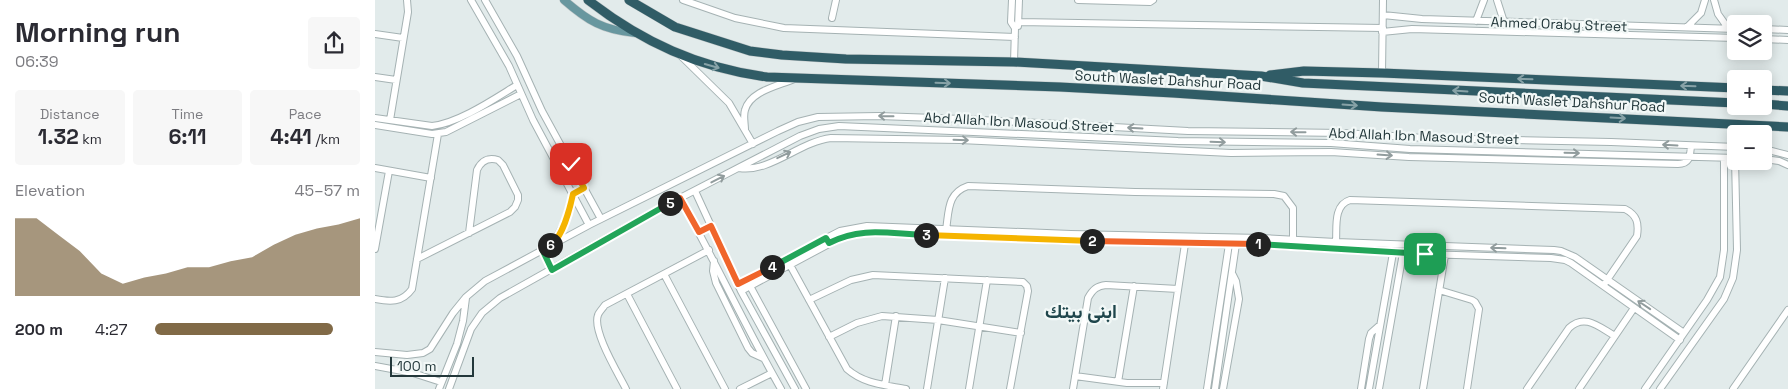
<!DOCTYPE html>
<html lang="en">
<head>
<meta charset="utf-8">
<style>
  :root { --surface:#fff; --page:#f7f7f7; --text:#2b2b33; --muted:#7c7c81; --accent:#816a47 }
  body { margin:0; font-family:"Space Grotesk",Vazirmatn,sans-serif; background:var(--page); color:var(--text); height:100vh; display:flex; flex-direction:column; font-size:19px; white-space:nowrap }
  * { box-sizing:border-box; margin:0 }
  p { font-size:16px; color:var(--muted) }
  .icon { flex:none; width:28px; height:28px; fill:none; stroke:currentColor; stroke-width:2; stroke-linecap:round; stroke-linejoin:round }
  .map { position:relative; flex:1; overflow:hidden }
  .sheet { display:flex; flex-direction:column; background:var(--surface); width:375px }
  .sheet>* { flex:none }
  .tools { position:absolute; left:1352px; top:15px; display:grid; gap:10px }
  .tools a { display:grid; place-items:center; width:45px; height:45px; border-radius:5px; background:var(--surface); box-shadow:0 2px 12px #0003; font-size:25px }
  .scale { position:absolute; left:15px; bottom:12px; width:84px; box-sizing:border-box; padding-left:5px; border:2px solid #23383b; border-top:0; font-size:14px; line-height:18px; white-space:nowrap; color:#23383b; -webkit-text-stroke:4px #f2f8f7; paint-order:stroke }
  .pin { position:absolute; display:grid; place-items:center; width:42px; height:42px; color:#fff; margin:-21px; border-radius:10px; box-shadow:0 2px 8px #0006 }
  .km { position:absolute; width:25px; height:25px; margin:-12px; border-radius:50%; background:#222; color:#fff; font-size:14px; line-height:25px; text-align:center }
  .round { display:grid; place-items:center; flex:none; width:52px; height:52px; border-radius:5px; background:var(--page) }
  .summary { display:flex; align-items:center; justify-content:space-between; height:85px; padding:0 15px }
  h1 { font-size:28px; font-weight:700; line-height:38px }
  .metrics { display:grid; grid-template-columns:repeat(3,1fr); gap:8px; height:85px; padding:5px 15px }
  .metrics div { display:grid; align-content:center; border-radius:5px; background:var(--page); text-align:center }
  .metrics b { font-size:21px; font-weight:700 }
  .metrics small { font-size:14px; font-weight:400 }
  .metrics p { font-size:14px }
  .chart { height:140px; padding:10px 15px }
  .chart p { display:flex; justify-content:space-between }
  .chart svg { width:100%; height:90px; margin-top:5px; fill:var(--accent); opacity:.7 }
  ul { padding:0 15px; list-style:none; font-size:16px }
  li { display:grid; grid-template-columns:80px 60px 1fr; align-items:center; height:38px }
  li i { height:12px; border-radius:6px; background:var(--accent) }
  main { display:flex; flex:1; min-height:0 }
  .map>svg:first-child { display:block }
</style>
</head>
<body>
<main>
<section class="sheet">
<div class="summary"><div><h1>Morning run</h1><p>06:39</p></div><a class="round"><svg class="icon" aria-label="share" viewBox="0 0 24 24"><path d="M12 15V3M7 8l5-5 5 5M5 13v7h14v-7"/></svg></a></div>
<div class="metrics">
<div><p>Distance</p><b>1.32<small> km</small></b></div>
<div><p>Time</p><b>6:11</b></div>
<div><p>Pace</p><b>4:41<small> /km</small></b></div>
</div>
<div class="chart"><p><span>Elevation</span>45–57 m</p>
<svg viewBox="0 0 160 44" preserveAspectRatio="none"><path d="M0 44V6L10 6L20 14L30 22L40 33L50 38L60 35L70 33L80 30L90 30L100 27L110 25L120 19L130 14L140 11L150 9L160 6V44z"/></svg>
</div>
<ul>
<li><b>200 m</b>4:27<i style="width:87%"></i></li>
</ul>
</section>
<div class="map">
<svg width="1413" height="389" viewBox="0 0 1413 389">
  <rect width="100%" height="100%" fill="#e2ebeb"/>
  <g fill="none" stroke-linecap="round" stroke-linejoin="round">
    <defs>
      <path id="minor" d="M96,0L134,66L158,120L214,225
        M110,0L142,56L167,111L226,219
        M308,0L360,18L409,28L640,37
        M637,0L636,22L640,28L639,62
        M703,0L775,2L778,0
        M1122,0L1129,22
        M1339,0L1343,14L1353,28
        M1008,15L1047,19L1361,29
        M457,18L461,0
        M1101,21L1109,0
        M644,22L1008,28
        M643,26L644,0
        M1312,27L1326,13L1330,0
        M1389,29L1413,30
        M1007,32L1037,29L1361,38
        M0,34L28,38
        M1389,39L1413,40
        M306,56L354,103L378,144
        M1007,73L1008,0
        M0,77L21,80
        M0,118L57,126C84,123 119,99 142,85
        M15,120L33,12L32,0
        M0,125L57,134L71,132L146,94
        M370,130C370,123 368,116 370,110C375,91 403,86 419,79
        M1389,149L1413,155
        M1389,159L1404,161L1413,165
        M0,168L56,178
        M364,168C395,173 424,142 456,138L585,140L856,153L956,152L1034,157L1303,164C1315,164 1315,156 1316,146
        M320,191L366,291L420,389
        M305,198C340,261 370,326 406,389
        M571,230C574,211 572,193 593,186L760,192L899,194L909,196L918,208V242
        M179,242L190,222L198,194L209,188
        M961,242C962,228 958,205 975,200L1250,209C1262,215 1264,223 1262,236L1230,283
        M0,249L14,171
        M167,249L177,270
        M42,259L135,212L140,207L143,200V195L128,165L123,160C113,157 106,161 102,170L94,233
        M339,261L338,271L341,283L373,348L377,353L388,358
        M415,265L472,369C489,384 510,385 531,389
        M289,274L350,389
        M363,284L465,231L492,226L696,234L886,238L961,242L1179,250L1186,251L1200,257L1309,333
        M375,286L431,389
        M1064,290L1097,300L1100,302L1104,309L1092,389
        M366,291L467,237L492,232L694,241L885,245L1050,254L1176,258L1190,260L1196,263L1305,340
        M252,294L302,389
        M0,299C15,302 27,303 37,289L63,134
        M434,300L476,280L498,275L648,282L652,286L653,291L635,389
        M454,337L482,323L507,316L563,320L646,333
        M0,352L32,355L48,353L55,349L78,313L91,297L110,281L214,225L403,131L423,122L443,117L504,116L588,119L813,131L968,133L1050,138L1236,142L1361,147
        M0,366L38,373L66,382
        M700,376L752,383H789
        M743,382L759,286
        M510,385L521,316
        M64,389L82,344L88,321L91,298
        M74,389L96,329L107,313L125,298L278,212L425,136L444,129L464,126L803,141L956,143L1035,149L1361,158
        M251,389C243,373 217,331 223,315C224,312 228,308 230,305L334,250
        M365,389L397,373
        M552,389L570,278
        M594,389L612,280
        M698,389L713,298C718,289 722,286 731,285L803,289
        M788,389L810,244
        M832,389L854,244
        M840,389L861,244
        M848,389L864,299L861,281L857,273
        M986,389L994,339L996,333L1005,325
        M994,389L1018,253
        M1004,389L1028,253
        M1048,389L1070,255
        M1152,389L1194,328C1210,313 1224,327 1240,336
        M1204,389L1259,308
        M1270,389L1332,300L1345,277L1349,250V158
        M1285,389L1349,299L1358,278L1362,250L1360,158
        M1358,389L1413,310"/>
      <path id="major" d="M189,0C213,21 228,30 260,33"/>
      <path id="highway" d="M213,0C267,42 324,68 392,77L685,87L798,93L1007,107L1413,127
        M254,0L300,27L375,51L407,55L471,59L639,62L886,76L928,83L1361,103
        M895,75L929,71L1007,73L1361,88
        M1389,90L1413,91
        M1389,104L1413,106"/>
    </defs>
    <!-- minor casing -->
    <use href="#minor" stroke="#a5b2b3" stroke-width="8"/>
    <!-- major casing -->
    <use href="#major" stroke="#c1c7c8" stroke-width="9"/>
    <!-- highway casing -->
    <use href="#highway" stroke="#c1c7c8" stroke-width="10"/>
    <!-- minor -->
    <use href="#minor" stroke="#fff" stroke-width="6"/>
    <!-- major -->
    <use href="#major" stroke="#68979f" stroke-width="8"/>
    <!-- highway -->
    <use href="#highway" stroke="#305c66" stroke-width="9"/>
  </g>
  <!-- one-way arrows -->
  <defs><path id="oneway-shaft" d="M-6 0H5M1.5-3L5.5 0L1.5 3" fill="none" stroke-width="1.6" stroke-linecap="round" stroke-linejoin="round" transform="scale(1.25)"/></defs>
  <g stroke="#87a2a7">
    <use href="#oneway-shaft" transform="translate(337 66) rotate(16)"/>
    <use href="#oneway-shaft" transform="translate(1150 79) rotate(-178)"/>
    <use href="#oneway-shaft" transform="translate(568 83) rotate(2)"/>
    <use href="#oneway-shaft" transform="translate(1313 86) rotate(-178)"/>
    <use href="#oneway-shaft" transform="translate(1085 91) rotate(-176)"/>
    <use href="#oneway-shaft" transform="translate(975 105) rotate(4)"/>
    <use href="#oneway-shaft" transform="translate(1243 118) rotate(3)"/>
  </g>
  <g stroke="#919c9d">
    <use href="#oneway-shaft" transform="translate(511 116) rotate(-179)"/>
    <use href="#oneway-shaft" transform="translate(760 128) rotate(-177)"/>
    <use href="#oneway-shaft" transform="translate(923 132) rotate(-179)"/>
    <use href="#oneway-shaft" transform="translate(586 140) rotate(2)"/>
    <use href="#oneway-shaft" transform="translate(843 142) rotate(2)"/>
    <use href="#oneway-shaft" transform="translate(1295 145) rotate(-177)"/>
    <use href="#oneway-shaft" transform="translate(1197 153) rotate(1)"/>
    <use href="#oneway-shaft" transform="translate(409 155) rotate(-25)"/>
    <use href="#oneway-shaft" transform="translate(1010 155) rotate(4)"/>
    <use href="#oneway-shaft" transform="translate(343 179) rotate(-27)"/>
    <use href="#oneway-shaft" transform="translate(1123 248) rotate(-178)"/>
    <use href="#oneway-shaft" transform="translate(1269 305) rotate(-146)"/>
  </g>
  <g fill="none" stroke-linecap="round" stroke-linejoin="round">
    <defs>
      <path id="split-1" d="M883,244L1050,254"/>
      <path id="split-2" d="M717,241L883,244"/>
      <path id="split-3" d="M551,235L717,241"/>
      <path id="split-4" d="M397,267L451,238L454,243C487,226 515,234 551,235"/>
      <path id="split-5" d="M295,203L305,198L324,232L336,226L363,284L397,267"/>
      <path id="split-6" d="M175,245L167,249L177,270L295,203"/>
      <path id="split-7" d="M175,245C187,239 195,208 198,194L209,188L196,164"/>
    </defs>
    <!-- split-1 casing -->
    <use href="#split-1" stroke="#fff" stroke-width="10"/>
    <!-- split-2 casing -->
    <use href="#split-2" stroke="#fff" stroke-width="10"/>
    <!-- split-3 casing -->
    <use href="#split-3" stroke="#fff" stroke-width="10"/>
    <!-- split-4 casing -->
    <use href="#split-4" stroke="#fff" stroke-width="10"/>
    <!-- split-5 casing -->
    <use href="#split-5" stroke="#fff" stroke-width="10"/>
    <!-- split-6 casing -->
    <use href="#split-6" stroke="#fff" stroke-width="10"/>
    <!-- split-7 casing -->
    <use href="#split-7" stroke="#fff" stroke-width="10"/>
    <!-- split-1 -->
    <use href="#split-1" stroke="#22a559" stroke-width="6"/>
    <!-- split-2 -->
    <use href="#split-2" stroke="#f0652b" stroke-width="6"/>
    <!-- split-3 -->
    <use href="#split-3" stroke="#f5b400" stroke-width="6"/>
    <!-- split-4 -->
    <use href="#split-4" stroke="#22a559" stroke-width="6"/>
    <!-- split-5 -->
    <use href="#split-5" stroke="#f0652b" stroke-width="6"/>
    <!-- split-6 -->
    <use href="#split-6" stroke="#22a559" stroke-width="6"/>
    <!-- split-7 -->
    <use href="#split-7" stroke="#f5b400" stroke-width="6"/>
  </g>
  <g text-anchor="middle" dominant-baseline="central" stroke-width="4.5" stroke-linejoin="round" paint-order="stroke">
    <!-- street labels -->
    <g font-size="14" fill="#23383b" stroke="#f2f8f7">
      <text transform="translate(1184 24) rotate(2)">Ahmed Oraby Street</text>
      <text transform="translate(793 80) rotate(3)">South Waslet Dahshur Road</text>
      <text transform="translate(1197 102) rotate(3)">South Waslet Dahshur Road</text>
      <text transform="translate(644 122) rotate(3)">Abd Allah Ibn Masoud Street</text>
      <text transform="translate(1049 136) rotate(2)">Abd Allah Ibn Masoud Street</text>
    </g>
    <!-- district labels -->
    <g font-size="19" font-weight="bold" fill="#1f464c" stroke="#f2f8f7">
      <text x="706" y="311">ابنى بيتك</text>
    </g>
  </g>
</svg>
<div class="tools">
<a><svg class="icon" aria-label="layers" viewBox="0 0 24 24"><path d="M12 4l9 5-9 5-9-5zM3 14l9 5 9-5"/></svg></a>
<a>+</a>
<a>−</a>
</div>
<div class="scale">100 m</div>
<div class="pin" style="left:1050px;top:254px;background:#1e9e55"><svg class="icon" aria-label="arrive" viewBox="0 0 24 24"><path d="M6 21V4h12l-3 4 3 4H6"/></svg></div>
<div class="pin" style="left:196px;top:164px;background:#d93025"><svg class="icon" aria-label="check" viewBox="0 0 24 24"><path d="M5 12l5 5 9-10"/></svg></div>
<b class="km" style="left:883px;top:244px">1</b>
<b class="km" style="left:717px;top:241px">2</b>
<b class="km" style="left:551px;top:235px">3</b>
<b class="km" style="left:397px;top:267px">4</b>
<b class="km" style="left:295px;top:203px">5</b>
<b class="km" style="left:175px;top:245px">6</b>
</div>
</main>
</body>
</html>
